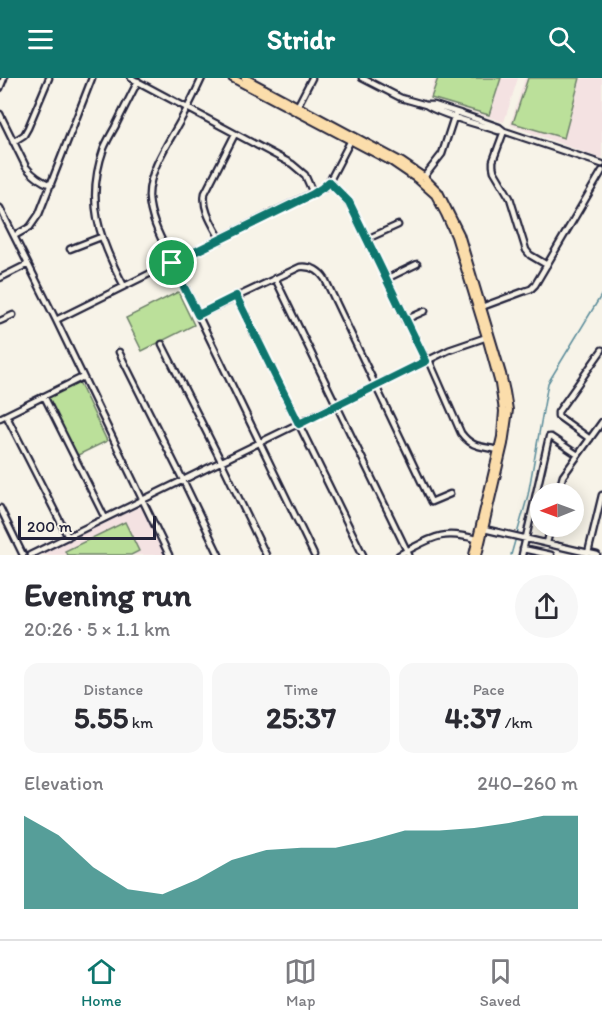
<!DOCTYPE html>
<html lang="en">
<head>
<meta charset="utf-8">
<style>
  :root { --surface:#fff; --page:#f7f7f7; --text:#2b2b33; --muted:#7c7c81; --line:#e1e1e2; --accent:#0f766e }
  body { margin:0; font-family:Itim,sans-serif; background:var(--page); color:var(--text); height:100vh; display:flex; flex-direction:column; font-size:22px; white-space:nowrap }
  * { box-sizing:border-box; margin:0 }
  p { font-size:20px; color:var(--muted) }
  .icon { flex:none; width:33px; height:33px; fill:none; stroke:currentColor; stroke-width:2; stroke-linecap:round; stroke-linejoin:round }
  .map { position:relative; height:477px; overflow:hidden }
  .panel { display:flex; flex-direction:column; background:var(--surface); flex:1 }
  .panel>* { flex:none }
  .needle { width:39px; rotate:269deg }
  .controls { position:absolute; left:530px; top:405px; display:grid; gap:12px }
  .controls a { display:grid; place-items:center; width:54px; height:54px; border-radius:50%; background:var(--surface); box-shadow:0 3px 15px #0003; font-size:30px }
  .scale { position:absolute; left:18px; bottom:15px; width:138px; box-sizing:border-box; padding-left:6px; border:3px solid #22223b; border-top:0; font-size:16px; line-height:21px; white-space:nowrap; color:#22223b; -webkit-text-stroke:4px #f7f3e8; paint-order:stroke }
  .pin { position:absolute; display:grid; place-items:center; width:51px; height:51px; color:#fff; margin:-26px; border:3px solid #fff; border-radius:50%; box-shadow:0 2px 6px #0007 }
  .round { display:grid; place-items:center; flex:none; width:63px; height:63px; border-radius:32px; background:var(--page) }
  .head { display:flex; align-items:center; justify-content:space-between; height:102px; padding:0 24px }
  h1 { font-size:33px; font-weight:700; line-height:45px }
  .metrics { display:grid; grid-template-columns:repeat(3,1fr); gap:9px; height:102px; padding:6px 24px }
  .metrics div { display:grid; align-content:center; border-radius:15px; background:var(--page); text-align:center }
  .metrics b { font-size:30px; font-weight:700 }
  .metrics small { font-size:16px; font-weight:400 }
  .metrics p { font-size:16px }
  .chart { height:168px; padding:12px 24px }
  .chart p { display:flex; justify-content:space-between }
  .chart svg { width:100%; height:108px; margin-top:6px; fill:var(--accent); opacity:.7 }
  header { display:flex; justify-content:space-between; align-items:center; height:78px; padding:0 24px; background:var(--accent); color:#fff; font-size:27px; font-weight:700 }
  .tabs { display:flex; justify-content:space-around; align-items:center; height:84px; border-top:2px solid var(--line); background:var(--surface); font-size:16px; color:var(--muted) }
  .tabs a { display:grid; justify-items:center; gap:3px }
  .tabs .active { color:var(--accent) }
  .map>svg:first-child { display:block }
</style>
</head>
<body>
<header><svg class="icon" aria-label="menu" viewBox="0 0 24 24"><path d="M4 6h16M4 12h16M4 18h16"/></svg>Stridr<svg class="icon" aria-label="search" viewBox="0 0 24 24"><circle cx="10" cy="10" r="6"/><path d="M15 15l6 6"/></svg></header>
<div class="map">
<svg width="602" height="477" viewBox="0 0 602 477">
  <rect width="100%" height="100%" fill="#f7f3e8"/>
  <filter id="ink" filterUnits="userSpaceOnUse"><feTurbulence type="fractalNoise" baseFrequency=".0167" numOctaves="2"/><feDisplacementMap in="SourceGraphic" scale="12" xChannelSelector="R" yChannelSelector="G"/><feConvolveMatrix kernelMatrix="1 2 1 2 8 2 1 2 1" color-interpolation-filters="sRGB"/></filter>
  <g filter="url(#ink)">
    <!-- built -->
    <path fill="#f4e2e2" d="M435,0H518L504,44L429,20Z
      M525,0H602V81L510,47Z
      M139,429L143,431L165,477H40Z"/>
    <!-- grass -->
    <path fill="#bbe09a" stroke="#6e816a" stroke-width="1.5" d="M438,0H501L489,37L431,20Z
      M528,0H580L564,60L513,45Z
      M178,214L194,247L142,273L126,240Z
      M79,304L107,363L76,378L48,319Z
      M125,444L139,473L131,477H67L65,473Z"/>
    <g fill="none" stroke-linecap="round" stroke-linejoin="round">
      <!-- stream -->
      <path stroke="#5c8d9b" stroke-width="1.5" d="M511,477L528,417L548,305L602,216"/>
      <defs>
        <path id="minor" d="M131,0L292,86L305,97L313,115
          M202,0C196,13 190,26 183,38C171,61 148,92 149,119C150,142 163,164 173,185L314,477
          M362,0L401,20L426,27H434L462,36L499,49L504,53
          M0,10L4,0
          M426,27C443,38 478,46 498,53H504L602,86
          M296,31L312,0
          M0,36L26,89C33,98 40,103 51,107
          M504,53L493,83V88L494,93L510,120L526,172L530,177L547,187
          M13,64L24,57L28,50L49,0
          M424,99L442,76L455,36
          M329,104L349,124L426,283
          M0,130L56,242L169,477
          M14,158L30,149L39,136L92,0
          M367,161L398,147
          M221,162C213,147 202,132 205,115L235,56
          M70,171L101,159
          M0,200L28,186
          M275,200L409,477
          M386,201L417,186
          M124,208C99,161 85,123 104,70C107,63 111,56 115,49C122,34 130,19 138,3
          M236,218L363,477
          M479,230L525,213L531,211L535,207L602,93
          M198,237L300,189C311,188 319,192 325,201L431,424L450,416
          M56,242L323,110L329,104L351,62
          M405,242L425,233
          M0,243L13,237
          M162,266L221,383L266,477
          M119,274L183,402L219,477
          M429,282L461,355C472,370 481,368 498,372
          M44,318L105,440
          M6,337L68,459
          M0,340L83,299
          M590,361L558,338V334L602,272
          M558,416L563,398L602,344
          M0,430L23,477
          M484,451L597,477
          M547,465L551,448
          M523,471L551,477
          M588,475L602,417
          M30,477L449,272L487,259
          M399,477C431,461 439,451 476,461
          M522,477L549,359H551L578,377"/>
        <path id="major" d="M232,0L392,84L417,101L435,117L445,136L455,158L486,259L499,306L503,333L501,359L473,477
          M245,0L402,84L424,99L439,114L460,156L502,296L506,314L509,332L504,366L478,477"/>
      </defs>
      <!-- minor casing -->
      <use href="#minor" stroke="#22223b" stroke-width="9"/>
      <!-- major casing -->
      <use href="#major" stroke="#22223b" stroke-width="10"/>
      <!-- minor -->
      <use href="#minor" stroke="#f7f3e8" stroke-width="4.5"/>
      <!-- major -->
      <use href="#major" stroke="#fbddab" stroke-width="6"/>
    </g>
  </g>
  <g fill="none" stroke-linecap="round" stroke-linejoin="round" filter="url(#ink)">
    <defs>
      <path id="route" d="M329,104L349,124L426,283L299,346L236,218L198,237L172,185L313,116L322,110Z"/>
    </defs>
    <!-- route casing -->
    <use href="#route" stroke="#fff" stroke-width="12"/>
    <!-- route -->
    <use href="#route" stroke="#0f766e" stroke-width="8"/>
  </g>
</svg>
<div class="controls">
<a><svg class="needle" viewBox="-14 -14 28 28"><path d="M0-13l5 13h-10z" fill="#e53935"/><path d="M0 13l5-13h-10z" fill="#7c7c81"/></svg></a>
</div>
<div class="scale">200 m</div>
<div class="pin" style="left:172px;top:185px;background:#1e9e55"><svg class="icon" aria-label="arrive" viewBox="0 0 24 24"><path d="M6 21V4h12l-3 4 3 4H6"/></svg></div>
</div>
<section class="panel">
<div class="head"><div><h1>Evening run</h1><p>20:26 · 5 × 1.1 km</p></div><a class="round"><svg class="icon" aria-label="share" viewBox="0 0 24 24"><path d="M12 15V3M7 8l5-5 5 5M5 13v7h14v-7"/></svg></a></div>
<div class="metrics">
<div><p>Distance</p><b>5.55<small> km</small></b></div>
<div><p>Time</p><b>25:37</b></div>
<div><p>Pace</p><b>4:37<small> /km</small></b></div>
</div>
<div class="chart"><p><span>Elevation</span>240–260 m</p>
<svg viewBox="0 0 160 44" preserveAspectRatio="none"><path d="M0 44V6L10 14L20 27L30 36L40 38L50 32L60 24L70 20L80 19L90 19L100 16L110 12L120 12L130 11L140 9L150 6L160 6V44z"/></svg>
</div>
</section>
<nav class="tabs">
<a class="active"><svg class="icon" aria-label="home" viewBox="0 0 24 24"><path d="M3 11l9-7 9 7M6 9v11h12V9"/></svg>Home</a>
<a><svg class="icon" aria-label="map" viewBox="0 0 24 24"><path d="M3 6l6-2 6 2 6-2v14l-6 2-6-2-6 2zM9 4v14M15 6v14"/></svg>Map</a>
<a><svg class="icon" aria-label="saved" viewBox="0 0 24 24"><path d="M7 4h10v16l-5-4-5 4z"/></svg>Saved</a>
</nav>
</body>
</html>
